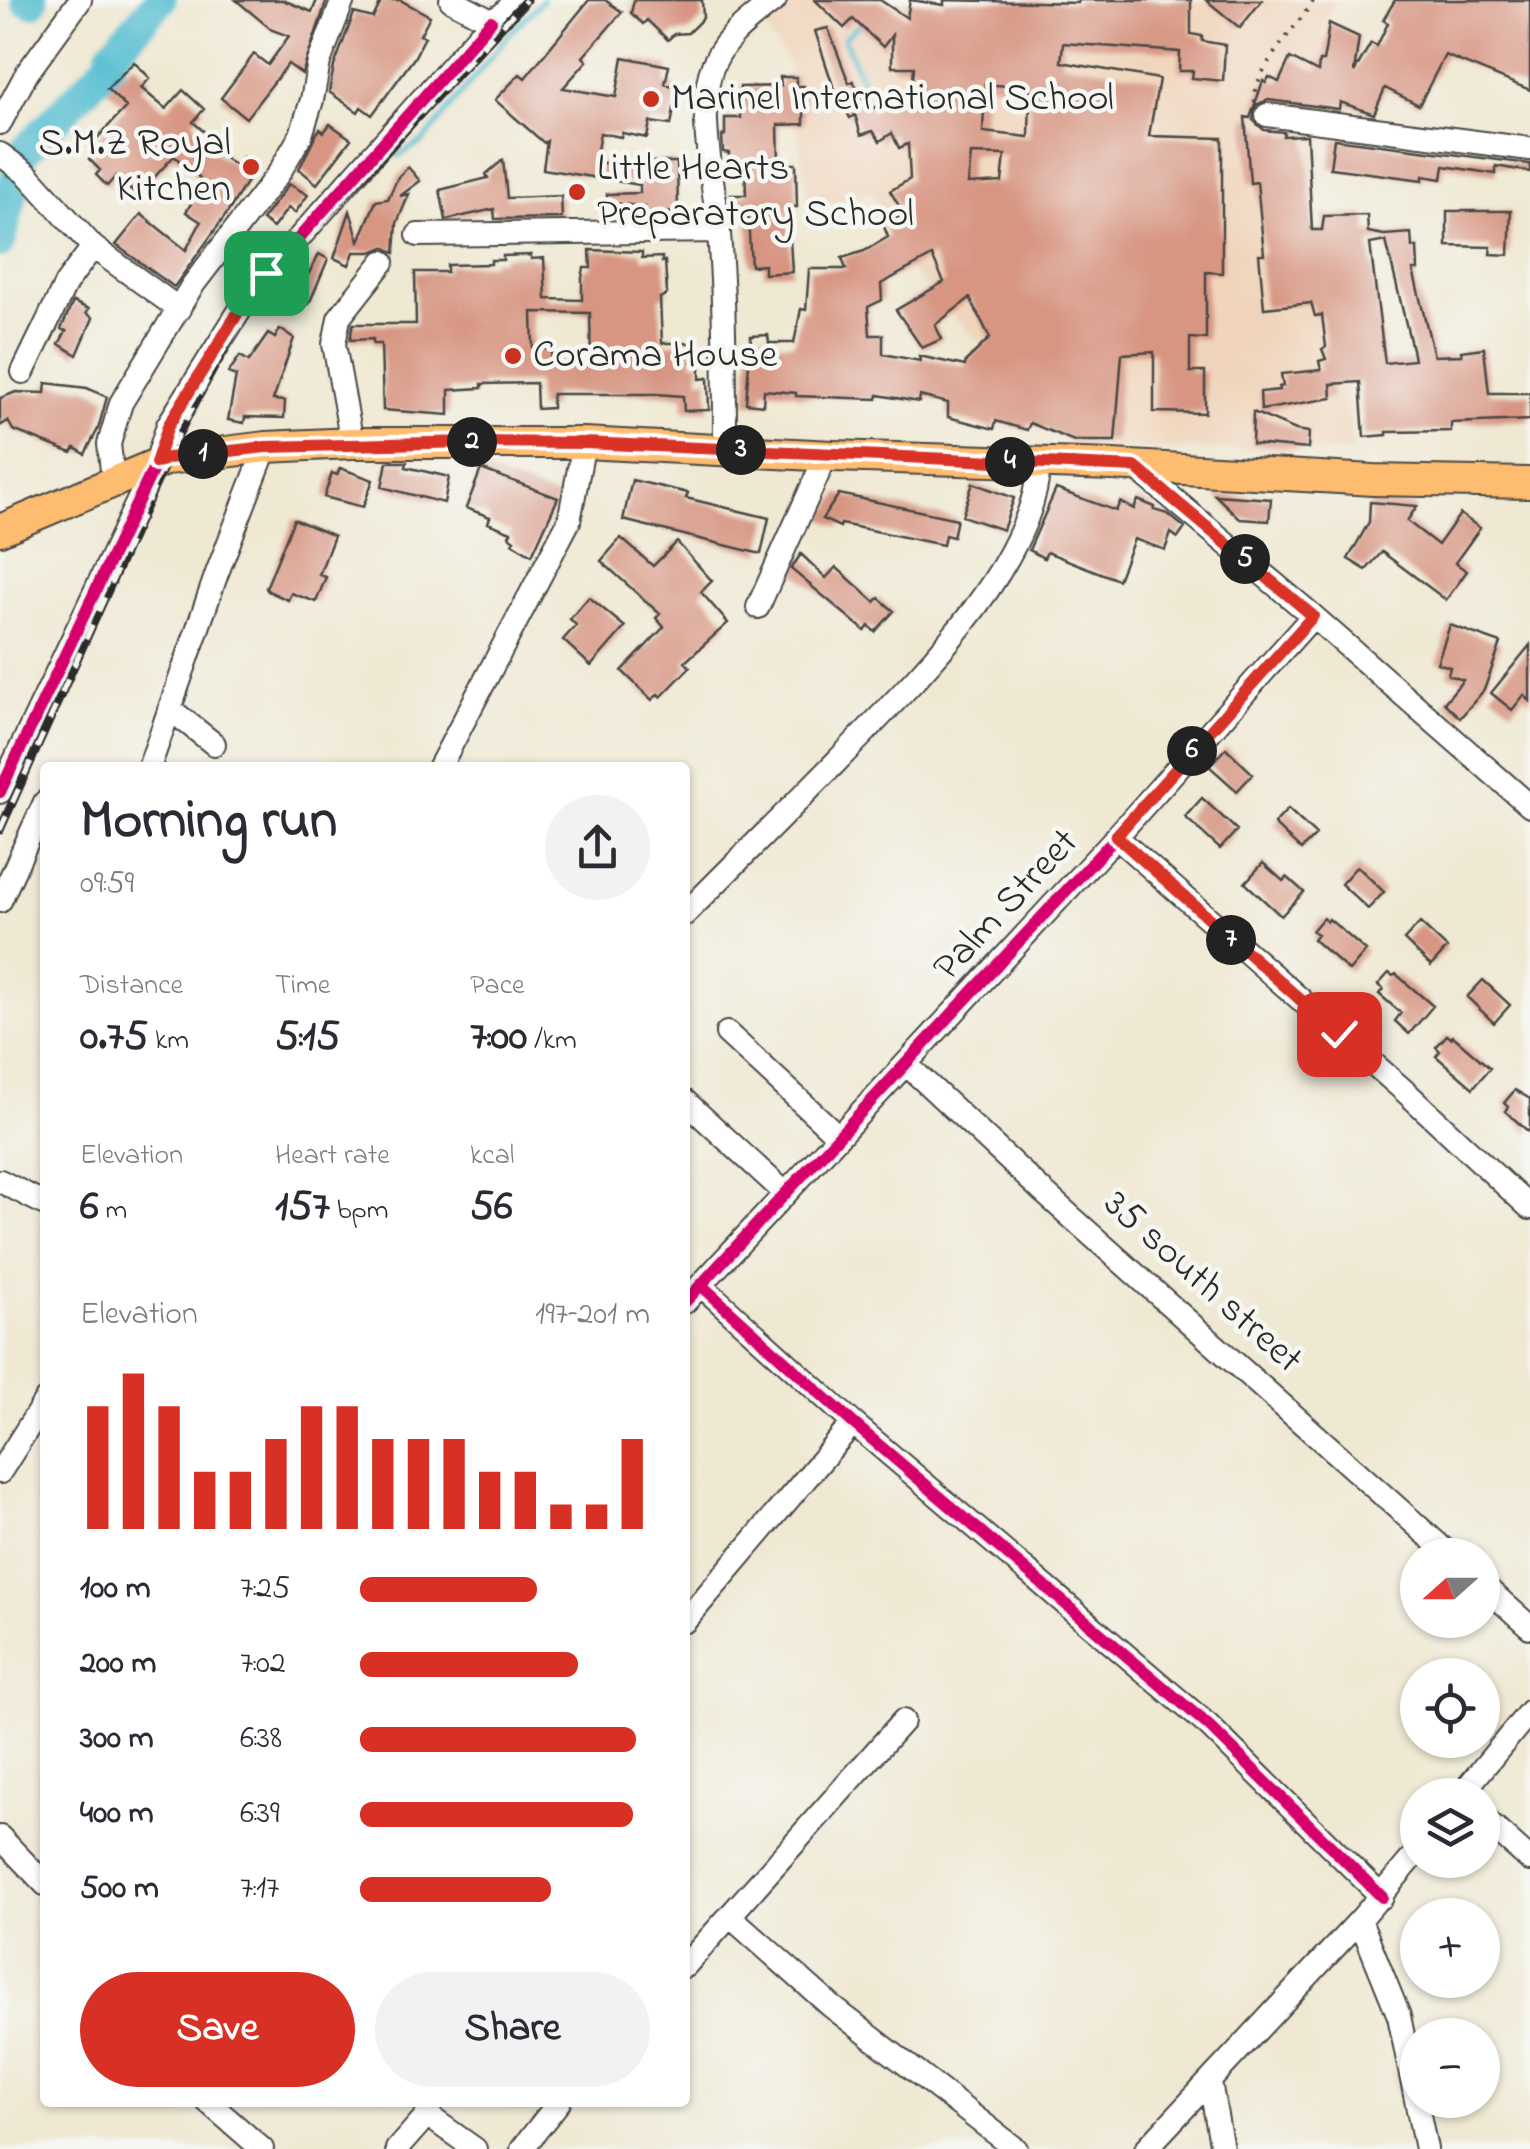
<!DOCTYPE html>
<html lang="en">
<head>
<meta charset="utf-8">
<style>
  :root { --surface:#fff; --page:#f2f2f3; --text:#2b2b33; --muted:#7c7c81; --accent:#d93025 }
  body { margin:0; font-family:"Indie Flower",sans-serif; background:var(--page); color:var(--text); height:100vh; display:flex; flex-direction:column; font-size:38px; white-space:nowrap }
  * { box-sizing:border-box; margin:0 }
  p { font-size:32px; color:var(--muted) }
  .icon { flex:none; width:55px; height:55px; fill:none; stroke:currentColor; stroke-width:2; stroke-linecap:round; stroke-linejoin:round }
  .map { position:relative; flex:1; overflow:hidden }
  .side { position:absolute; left:40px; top:762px; width:650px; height:1345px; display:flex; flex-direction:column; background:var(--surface); border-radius:10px; box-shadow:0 2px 8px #0004 }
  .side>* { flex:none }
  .needle { width:65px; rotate:249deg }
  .controls { position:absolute; left:1400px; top:1538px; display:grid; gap:20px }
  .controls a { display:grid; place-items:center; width:100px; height:100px; border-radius:50%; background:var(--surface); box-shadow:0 2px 8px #0004; font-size:50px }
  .pin { position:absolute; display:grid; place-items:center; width:85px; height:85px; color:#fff; margin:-42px; border-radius:20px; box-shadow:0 5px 15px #0006 }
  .km { position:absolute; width:50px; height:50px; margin:-25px; border-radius:50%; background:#222; color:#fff; font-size:28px; line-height:50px; text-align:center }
  .round { display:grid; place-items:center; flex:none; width:105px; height:105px; border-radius:52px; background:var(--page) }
  .headline { display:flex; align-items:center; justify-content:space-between; height:170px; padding:0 40px }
  h1 { font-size:55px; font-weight:700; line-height:75px }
  .figures { display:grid; grid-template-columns:repeat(3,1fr); gap:15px; height:170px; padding:10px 40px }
  .figures div { display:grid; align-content:center }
  .figures b { font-size:42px; font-weight:700 }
  .figures small { font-size:28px; font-weight:400 }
  .figures p { font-size:28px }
  .chart { height:280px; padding:20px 40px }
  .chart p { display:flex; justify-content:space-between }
  .chart svg { width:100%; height:180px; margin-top:10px; stroke:var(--accent); stroke-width:6 }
  .primary-button { display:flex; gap:20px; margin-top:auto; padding:20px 40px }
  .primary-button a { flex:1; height:115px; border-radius:60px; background:var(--accent); color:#fff; font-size:40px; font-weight:700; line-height:115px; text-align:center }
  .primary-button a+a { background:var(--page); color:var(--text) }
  ul { padding:0 40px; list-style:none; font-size:32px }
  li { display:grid; grid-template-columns:160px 120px 1fr; align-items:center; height:75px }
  li i { height:25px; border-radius:12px; background:var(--accent) }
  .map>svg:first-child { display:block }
</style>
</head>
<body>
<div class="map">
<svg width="1530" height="2149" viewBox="0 0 1530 2149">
  <rect width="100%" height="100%" fill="#f6f6f2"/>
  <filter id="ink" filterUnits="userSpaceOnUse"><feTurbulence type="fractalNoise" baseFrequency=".01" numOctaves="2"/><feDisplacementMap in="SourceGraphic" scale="20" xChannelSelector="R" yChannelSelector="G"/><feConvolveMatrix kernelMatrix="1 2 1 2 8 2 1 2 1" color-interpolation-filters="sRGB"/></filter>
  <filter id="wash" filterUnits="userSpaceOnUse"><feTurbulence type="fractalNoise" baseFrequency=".0048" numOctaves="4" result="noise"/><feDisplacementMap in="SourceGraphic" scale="40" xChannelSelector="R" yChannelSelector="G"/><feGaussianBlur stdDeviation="2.25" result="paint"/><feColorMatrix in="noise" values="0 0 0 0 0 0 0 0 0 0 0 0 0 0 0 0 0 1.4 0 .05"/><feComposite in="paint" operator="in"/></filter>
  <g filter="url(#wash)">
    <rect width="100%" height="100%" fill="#efe8d2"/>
    <!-- built -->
    <path fill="#f0d5bc" d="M789,0H1335L1321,32L1353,111L1324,135L1305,278L1341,356L1354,451L1070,449L1060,406L971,334L895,254L872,192L809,209L787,61L764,27Z"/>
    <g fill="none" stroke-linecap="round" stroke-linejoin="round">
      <!-- stream -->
      <path stroke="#54bed1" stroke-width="5" d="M863,84L844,38L864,21
        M398,156L424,141L509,34L543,0"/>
      <!-- river -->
      <path stroke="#54bed1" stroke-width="32" d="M27,0L32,2
        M0,242L22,154L110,63L112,54L160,0"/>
    </g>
    <g id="blocks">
      <!-- building -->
      <path fill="#d79582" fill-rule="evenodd" d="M236,0H283L312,12L317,0H327L302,74L288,64L246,118L221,98L254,54L268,65L289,36L272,30Z
        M382,0H400L430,16L420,35L425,37L414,58L372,115L361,107L358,112L329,92L334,66L354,13L373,18Z
        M589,0H605L622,12L583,57L587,61L563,88L616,97L623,57L669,66L665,84L678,87L671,125L650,122L647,138L622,133L621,137L600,133L595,162L641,168V162H677L678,212L645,214V207L607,202V194L640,193V185L543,169L547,141L544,143L495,100L520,74L525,78Z
        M634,0H702L703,18L688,33L674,34L668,40L647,20L643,24L631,13Z
        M815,0H880L907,18L910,0L944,5V0L1078,3V0H1191V34L1202,36V41L1225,45L1223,81L1192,78L1193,71H1179L1180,52L1063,43L1061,62L1159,79L1149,136L1222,138V273L1206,272V339L1190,338V372H1205V413L1154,412V352L1122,354L1115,441H1074L1030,423L1027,430L996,421L994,429L948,417V403L920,396L919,402L878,395L877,399L796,396V393L764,390L763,405L746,403L751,336L768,335L769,343H794L801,309L806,310L809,269H846L842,258L864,251L888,237L883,224L904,214L890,191L910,179L908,144L899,148L892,133L880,141L873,131L861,135L855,115L850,118L833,86L815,31L828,28L849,83L853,81L870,110L912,91L914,67H892V35L883,47L853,19L844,28ZM985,84L1030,88L1029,137L983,132ZM971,154L1005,155L1002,182L968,184ZM932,256L944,282L896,310L922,348L942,339L935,325L970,298L990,338L966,361L965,366L919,356L920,361L883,354V335H870L868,307L882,300L881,284Z
        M1206,0H1262L1240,28Z
        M1395,0H1530V90L1445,55L1419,105L1385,88L1374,114L1340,102L1339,109L1268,100L1256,105L1253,120L1264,130L1284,132L1283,136L1307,135L1312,230H1322L1324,216L1367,215L1368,232L1384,235L1411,233L1412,247H1417L1418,270H1413L1434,356L1462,355L1461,351L1484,348L1489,393H1530V420L1451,423V431L1387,432V435L1364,437L1360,382L1331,384L1332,398L1261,410L1260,392L1279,390V387L1283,386L1281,374L1321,370L1319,361L1326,359L1322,349L1326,347L1322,315L1315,316L1311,303L1264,308L1259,254H1264L1257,182L1250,183L1245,117L1250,118L1263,81L1266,83L1269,77L1279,82L1290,58L1318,72L1319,61H1323L1325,51L1329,23L1359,37L1354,72L1371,43L1377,46L1388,23L1383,20ZM1386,241L1412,349L1414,360L1385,363L1370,244Z
        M134,62L150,78L141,88L166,109L183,90L204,109L193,122L207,134L203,138L214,147L212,150L238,167L243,157L257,165L228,212L174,287L116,245L141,214L186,250L201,222L186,212L196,195L190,190L200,178L174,156L137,196L116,176L107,186L96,175L100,170L89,159L96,152L89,147L126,107L107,89Z
        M780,77H796V86H804V124L778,125L779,164H796L797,207H788L792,272L764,274V265L751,266L748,217H732L731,195H746L745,165H728L729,153L723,152L722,136L725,135V118H741L740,87L781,86Z
        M330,124L351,139L317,184L299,169L317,133L320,129L324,132Z
        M1334,139L1530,164V172L1496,166V174L1444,166L1442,179L1423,176V180L1330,168Z
        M503,160L507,198L561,196L562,218L495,219L494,209L446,220L440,190L488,178L486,174Z
        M408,167L420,181L400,196L409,194L397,223L395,253L384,247L372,252H354L349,265L334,258L350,211L359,241L376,201L388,199L398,177Z
        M289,184L308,195L295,213L288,208L273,228L262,220Z
        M1447,211H1511L1509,255L1490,254L1491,247L1447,246Z
        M590,250L642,252V258L662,257V262L665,261L667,294L660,298L662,343H692V362H700V379L708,378L709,410L684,411L683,396L656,394H552V408L537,409L536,383L482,384V388L449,390V415L383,410L381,344H373V339L350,340L353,324H416L415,272H447V265L491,264V260H503V256L531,255V259L544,258L546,299L582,300V278L584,268H591ZM532,312L590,313L591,363H552L551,349H533Z
        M319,254L328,259L309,304L296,298Z
        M73,302L89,309L86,313L93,318L77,355L59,344L66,331L61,329Z
        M280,329L294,338L273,400L285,401L284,418L245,417L244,423L228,420L236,376L228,373L240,356L249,361L268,334L275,338Z
        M46,383L87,388L107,397L98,429L85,454L75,448L72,453L64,450L13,430L8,421L0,426V398L16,392L45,393Z
        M1253,412L1296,430L1309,432L1308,449L1252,444Z
        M387,462H407L406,467L449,477L444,503L382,487Z
        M340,468L373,480L363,507L324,497L332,473L337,475Z
        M481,469L558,498L532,555L512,543L514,540L509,536L511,532L488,523L490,517L466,508Z
        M632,480L688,493L686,498L769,518L761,554L623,520Z
        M973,483L1014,498L1003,530L962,516Z
        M1056,489L1116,511L1120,502L1134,509L1138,500L1155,507L1154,510L1168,514L1185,528L1178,538L1171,533L1165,550L1134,539L1118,580L1047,552L1044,558L1029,550Z
        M839,494L957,519L953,537L945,535L943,545L841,524L840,527L822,519Z
        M1215,495L1271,499L1269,521L1240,519Z
        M1370,502L1417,506L1407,521L1438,545L1460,514L1480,528L1455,563L1467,571L1446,600L1382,552L1366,570L1348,559L1369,522Z
        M294,519L334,536L319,575L326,577L316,602L291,593L288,600L268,591L266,588Z
        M621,538L653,566L677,542L712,581L701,592L728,623L685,662L690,667L661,697L658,694L652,700L622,671L664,627L656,618L660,614L601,561Z
        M801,554L826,578L836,567L875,602L879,598L894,611L875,632L869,626L865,631L791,569Z
        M589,597L625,627L591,666L563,640L576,625L570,619Z
        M1450,625L1501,643L1484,690L1460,718L1444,703L1463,680L1448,675L1450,667L1437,663Z
        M1530,645V701L1524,695L1512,710L1491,693Z
        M1226,748L1253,774L1237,791L1209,766Z
        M1202,798L1237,830L1220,849L1185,817Z
        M1288,809L1316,835L1301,850L1274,824Z
        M1263,863L1283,881L1287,877L1304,892L1281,916L1245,883Z
        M1357,866L1384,892L1368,909L1341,884Z
        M1323,918L1327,922L1329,919L1366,951L1349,971L1313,939L1317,934L1312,931Z
        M1420,923L1447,948L1431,966L1404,940Z
        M1389,973L1393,976L1396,974L1433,1006L1409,1034L1395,1021L1401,1013L1379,994L1383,989L1378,985Z
        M1483,980L1510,1005L1494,1023L1467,997Z
        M1447,1035L1451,1038L1453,1036L1490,1068L1473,1088L1436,1056L1440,1051L1436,1047Z
        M1515,1090L1530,1099V1133L1505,1111L1508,1107L1504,1103Z"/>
    </g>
  </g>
  <g filter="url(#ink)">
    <use href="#blocks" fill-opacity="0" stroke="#484744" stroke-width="2.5"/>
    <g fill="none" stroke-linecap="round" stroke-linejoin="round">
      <defs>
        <path id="minor" d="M451,0L491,21L503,14L516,0
          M1267,115L1530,149
          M0,123L27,73L80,0
          M0,154L27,174L93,247L179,309
          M418,235L719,231
          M23,372L66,283L93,247
          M352,443L334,344L339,318L383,262
          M725,450C725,378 725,306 719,234C715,187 698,119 710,74C719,41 749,20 775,0
          M1135,467L1313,616L1530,806
          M113,479L109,444L121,403L192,286L279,173L301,135L312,100L319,62L343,0
          M758,607L826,456
          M170,709L214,744
          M149,768L217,573L266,447
          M439,768L569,521L584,443
          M0,792L156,463L168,425L252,291L491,21
          M1116,837L1409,1095L1530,1208
          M0,901L45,802
          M685,914C735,864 786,813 836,762C907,688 1033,570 1039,464
          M727,1033L838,1136
          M906,1064L1041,1190L1450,1555
          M685,1101L785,1193
          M0,1181L45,1204
          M701,1285L853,1423L1209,1726L1382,1897
          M685,1302L1116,837L1313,616
          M0,1472L45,1401
          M1482,1584L1530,1627
          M685,1621L853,1423
          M1461,1795L1530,1711
          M1482,1817L1530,1860
          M0,1837L45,1884
          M731,1917L831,2006L1016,2149
          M1360,1920L1399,2016L1426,2149
          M685,1966L903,1721
          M1210,2082L1222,2149
          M208,2102L262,2149
          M427,2115L475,2149
          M397,2149L427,2115L431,2102
          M522,2149L559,2102
          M1146,2149L1360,1920L1418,1851"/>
        <path id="major" d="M0,530L168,459L266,447L352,443H584L833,456L1113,465L1373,480L1530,483"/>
      </defs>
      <!-- minor casing -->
      <use href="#minor" stroke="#484744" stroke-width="26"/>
      <!-- major casing -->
      <use href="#major" stroke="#484744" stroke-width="34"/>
      <!-- path -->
      <path stroke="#484744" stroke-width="4" stroke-dasharray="2.5 8" stroke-linecap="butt" d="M1255,102C1252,71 1297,27 1314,0"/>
      <!-- minor -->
      <use href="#minor" stroke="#fff" stroke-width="22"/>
      <!-- major -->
      <use href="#major" stroke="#fdbc6f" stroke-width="30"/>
      <defs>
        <path id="rail" d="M0,830L178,435L254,293L526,0"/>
      </defs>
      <!-- rail casing -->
      <use href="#rail" stroke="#2b2b2b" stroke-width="9"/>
      <!-- rail -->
      <use href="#rail" stroke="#f6f6f2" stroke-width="5" stroke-dasharray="15" stroke-linecap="butt"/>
      <defs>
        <path id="cycleway" d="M0,792L156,463L168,425L252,291L491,21
          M701,1285L853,1423L1209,1726L1382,1897
          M685,1302L1116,837L1313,616"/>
      </defs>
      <!-- cycleway casing -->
      <use href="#cycleway" stroke="#f6f6f2" stroke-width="19"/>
      <!-- cycleway -->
      <use href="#cycleway" stroke="#d6006c" stroke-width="12"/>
    </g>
  </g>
  <g fill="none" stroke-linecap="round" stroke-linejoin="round" filter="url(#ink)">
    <defs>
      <path id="route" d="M266,273L252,290L168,426L156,463L168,458L266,447L470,442L584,443L1135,467L1313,616L1116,836L1339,1034"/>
    </defs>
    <!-- route casing -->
    <use href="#route" stroke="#fff" stroke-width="20"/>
    <!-- route -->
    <use href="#route" stroke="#d93025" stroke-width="12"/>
  </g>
  <!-- markers -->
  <g fill="#c8321e" stroke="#f6f6f2" stroke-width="4">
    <circle cx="651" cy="99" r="10"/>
    <circle cx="251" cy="167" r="10"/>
    <circle cx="577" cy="192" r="10"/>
    <circle cx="513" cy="356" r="10"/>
  </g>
  <g text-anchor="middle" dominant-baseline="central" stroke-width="9" stroke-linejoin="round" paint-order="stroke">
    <!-- poi labels -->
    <g font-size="40" fill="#2b2b2b" stroke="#f6f6f2" text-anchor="start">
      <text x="671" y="99">Marinel International School</text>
      <text x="231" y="144" text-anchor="end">S.M.Z Royal<tspan x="231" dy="46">Kitchen</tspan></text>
      <text x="597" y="169">Little Hearts<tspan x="597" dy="46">Preparatory School</tspan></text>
      <text x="533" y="356">Corama House</text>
    </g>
    <!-- street labels -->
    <g font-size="40" fill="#2b2b2b" stroke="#f6f6f2">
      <text transform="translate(1007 906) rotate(-47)">Palm Street</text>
      <text transform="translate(1202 1283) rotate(42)">35 south street</text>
    </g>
  </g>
</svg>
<div class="controls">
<a><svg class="needle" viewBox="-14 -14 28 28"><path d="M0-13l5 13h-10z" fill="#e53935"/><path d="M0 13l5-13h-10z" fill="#7c7c81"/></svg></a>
<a><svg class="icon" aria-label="locate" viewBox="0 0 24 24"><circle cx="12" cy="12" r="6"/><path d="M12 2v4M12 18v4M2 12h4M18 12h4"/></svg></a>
<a><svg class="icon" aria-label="layers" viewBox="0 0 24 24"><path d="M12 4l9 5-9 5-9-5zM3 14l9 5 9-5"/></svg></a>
<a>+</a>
<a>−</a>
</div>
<div class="pin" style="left:266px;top:273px;background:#1e9e55"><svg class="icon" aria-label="arrive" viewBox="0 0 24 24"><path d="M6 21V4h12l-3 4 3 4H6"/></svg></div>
<div class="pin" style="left:1339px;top:1034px;background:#d93025"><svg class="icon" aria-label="check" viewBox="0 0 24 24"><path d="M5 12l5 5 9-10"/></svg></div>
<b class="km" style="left:203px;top:454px">1</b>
<b class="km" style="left:472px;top:442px">2</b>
<b class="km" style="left:741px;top:450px">3</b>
<b class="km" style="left:1010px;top:462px">4</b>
<b class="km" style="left:1245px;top:559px">5</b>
<b class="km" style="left:1192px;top:751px">6</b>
<b class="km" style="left:1231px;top:940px">7</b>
<section class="side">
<div class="headline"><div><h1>Morning run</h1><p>09:59</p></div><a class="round"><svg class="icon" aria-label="share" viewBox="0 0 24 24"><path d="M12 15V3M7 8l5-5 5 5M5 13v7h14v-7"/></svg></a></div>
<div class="figures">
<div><p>Distance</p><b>0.75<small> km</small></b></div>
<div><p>Time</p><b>5:15</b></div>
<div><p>Pace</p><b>7:00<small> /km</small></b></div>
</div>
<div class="figures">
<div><p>Elevation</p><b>6<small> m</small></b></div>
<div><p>Heart rate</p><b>157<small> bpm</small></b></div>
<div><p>kcal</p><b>56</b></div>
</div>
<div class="chart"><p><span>Elevation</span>197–201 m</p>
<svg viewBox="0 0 160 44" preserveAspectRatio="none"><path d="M5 44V14M15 44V6M25 44V14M35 44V30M45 44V30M55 44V22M65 44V14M75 44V14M85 44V22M95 44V22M105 44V22M115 44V30M125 44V30M135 44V38M145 44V38M155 44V22"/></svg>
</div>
<ul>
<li><b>100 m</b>7:25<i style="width:61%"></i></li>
<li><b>200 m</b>7:02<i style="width:75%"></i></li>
<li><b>300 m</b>6:38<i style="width:95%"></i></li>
<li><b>400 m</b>6:39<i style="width:94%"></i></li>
<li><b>500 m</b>7:17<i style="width:66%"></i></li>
</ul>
<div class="primary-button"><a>Save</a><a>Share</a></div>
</section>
</div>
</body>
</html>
